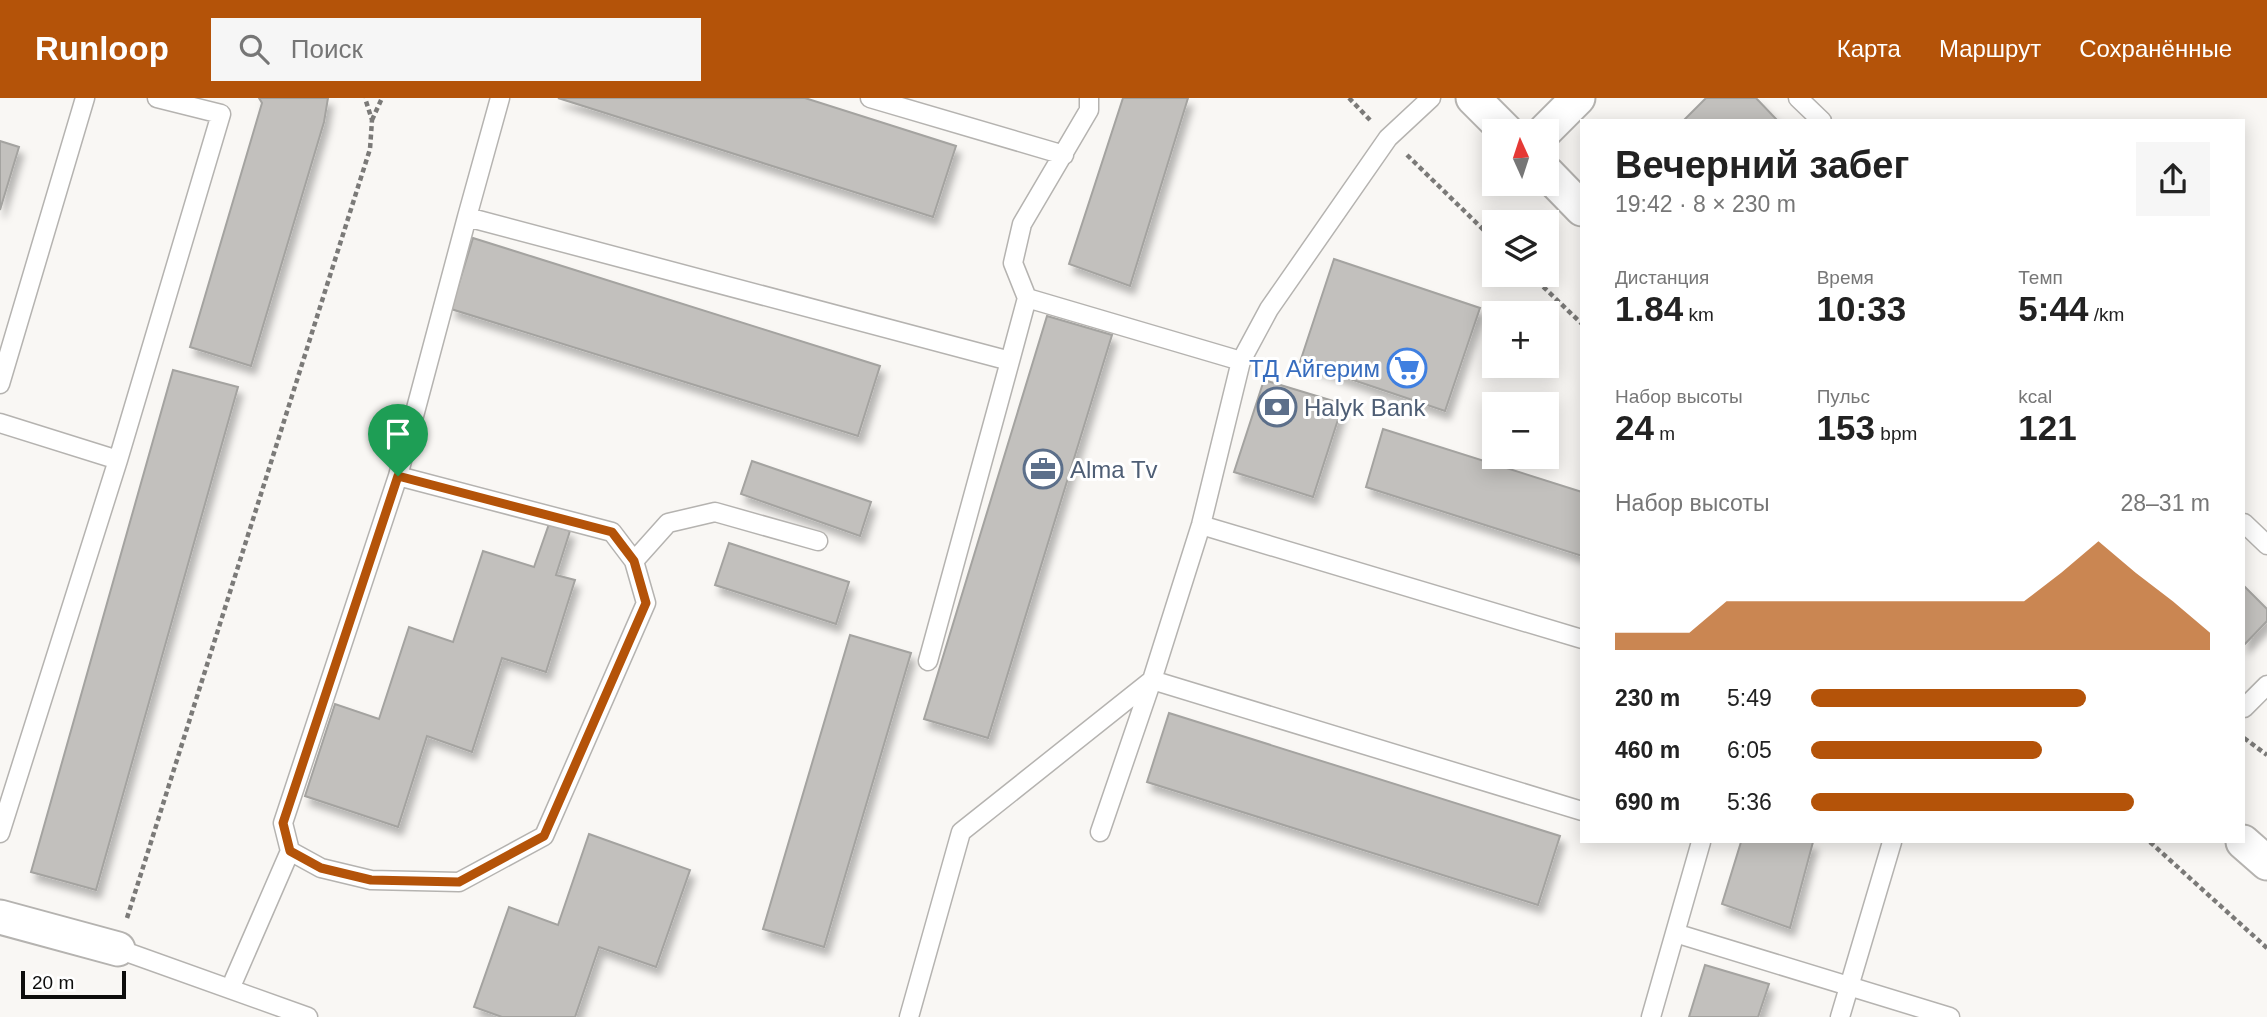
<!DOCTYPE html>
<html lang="ru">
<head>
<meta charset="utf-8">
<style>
  :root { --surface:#fff; --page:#f6f6f6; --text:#222; --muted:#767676; --accent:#b45309 }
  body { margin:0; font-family:Helvetica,sans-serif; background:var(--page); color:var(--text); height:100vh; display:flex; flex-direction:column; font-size:26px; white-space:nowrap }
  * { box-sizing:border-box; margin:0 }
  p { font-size:23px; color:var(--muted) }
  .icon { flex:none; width:38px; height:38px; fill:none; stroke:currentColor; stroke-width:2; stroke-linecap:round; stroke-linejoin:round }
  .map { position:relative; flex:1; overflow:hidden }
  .drawer { position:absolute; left:1580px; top:21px; width:665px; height:724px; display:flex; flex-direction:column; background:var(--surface); border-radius:0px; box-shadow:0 4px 18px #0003 }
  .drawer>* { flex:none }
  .needle { width:46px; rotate:357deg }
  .controls { position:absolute; left:1482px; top:21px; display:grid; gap:14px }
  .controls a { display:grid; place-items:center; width:77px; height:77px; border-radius:0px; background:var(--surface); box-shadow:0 4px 18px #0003; font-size:35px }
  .scale { position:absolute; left:21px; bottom:18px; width:105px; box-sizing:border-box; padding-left:7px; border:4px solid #0d0d0c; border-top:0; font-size:19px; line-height:24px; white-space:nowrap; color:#0d0d0c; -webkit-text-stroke:5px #fff; paint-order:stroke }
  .pin { position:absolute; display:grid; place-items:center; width:60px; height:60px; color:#fff; margin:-72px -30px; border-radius:50% 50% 50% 0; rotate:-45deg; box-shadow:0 0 7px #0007 }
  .pin .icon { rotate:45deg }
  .round { display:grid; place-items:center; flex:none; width:74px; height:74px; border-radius:0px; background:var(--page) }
  .overview { display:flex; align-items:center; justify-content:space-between; height:119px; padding:0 35px }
  h1 { font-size:38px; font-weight:600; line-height:52px }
  .figures { display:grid; grid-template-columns:repeat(3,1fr); gap:10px; height:119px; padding:7px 35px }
  .figures div { display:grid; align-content:center }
  .figures b { font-size:35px; font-weight:600 }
  .figures small { font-size:19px; font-weight:400 }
  .figures p { font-size:19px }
  .chart { height:196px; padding:14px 35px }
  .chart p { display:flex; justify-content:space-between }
  .chart svg { width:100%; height:126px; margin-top:7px; fill:var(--accent); opacity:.7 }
  ul { padding:0 35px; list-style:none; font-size:23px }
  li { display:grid; grid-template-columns:112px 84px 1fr; align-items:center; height:52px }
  li i { height:18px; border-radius:9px; background:var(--accent) }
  header { display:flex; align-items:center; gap:42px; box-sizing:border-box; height:98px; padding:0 35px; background:var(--accent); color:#fff }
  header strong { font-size:33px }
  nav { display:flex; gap:38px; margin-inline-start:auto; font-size:24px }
  .search { width:490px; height:63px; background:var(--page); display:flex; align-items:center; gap:18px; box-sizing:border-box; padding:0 24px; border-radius:0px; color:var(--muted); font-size:26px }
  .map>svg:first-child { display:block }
</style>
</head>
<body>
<header>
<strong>Runloop</strong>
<div class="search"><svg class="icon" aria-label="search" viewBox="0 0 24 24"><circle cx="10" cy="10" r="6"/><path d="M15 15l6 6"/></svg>Поиск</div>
<nav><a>Карта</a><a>Маршрут</a><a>Сохранённые</a></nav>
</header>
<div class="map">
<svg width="2267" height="919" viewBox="0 0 2267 919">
  <defs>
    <filter id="shadow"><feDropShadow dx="4.5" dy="8" stdDeviation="3.5" flood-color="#0004"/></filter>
  </defs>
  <rect width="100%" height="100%" fill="#f9f7f4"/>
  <!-- building -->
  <path fill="#c2c0bd" stroke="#a4a3a0" stroke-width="2" filter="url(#shadow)" d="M259,0H328L324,24L251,268L190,249L262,5Z
    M558,0H805L956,48L933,119Z
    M1123,0H1188L1130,188L1069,166Z
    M1706,0H1756L1778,23H1683Z
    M0,43L19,49L0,112Z
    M473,140L880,268L858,338L451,211Z
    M1334,161L1480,210L1445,313L1300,264Z
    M1047,218L1112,237L988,640L924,621Z
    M173,272L238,289L96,792L31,774Z
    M1264,282L1343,306L1313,399L1234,374Z
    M1383,331L1582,394V458L1366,389Z
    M752,363L871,404L860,438L741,396Z
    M549,426L570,433L556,477L575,482L546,574L502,560L472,654L427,638L398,729L305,698L335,606L379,621L409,529L453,544L483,453L534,469Z
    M729,445L849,484L836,526L715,487Z
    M2244,488L2267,511V523L2244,547Z
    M850,537L911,555L824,849L763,831Z
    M1169,615L1560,738L1538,807L1147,684Z
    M589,736L690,772L656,869L599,849L575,919H502L474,909L509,809L558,827Z
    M1741,744H1813L1790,830L1722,806Z
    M1705,867L1769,886L1758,919H1689Z"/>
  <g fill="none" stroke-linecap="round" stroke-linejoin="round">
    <defs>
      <path id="lane" d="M500,0L467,119L1010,263L1027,200L1013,165L1022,126L1089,12V0
        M870,0L1064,57
        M1798,0L1822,23
        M1027,200L1241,263
        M0,286L85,0
        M0,325L118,362
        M398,378L612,434L634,463L646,505L544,738L459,784L371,782L321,770L290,753L283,725L398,378L467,119
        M2244,425L2267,447
        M1201,427L1582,541
        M634,463L668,425L715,414L818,443
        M928,563L1010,263
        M2244,610L2267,587
        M1100,734L1152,582L1582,713
        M0,735L118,362L221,16L157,0
        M1675,835L1950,919
        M118,851L308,919
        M230,891L290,753
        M909,919L961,734L1152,582L1201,427L1241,263L1269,211L1388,40L1431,0
        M1651,919L1701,744
        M1840,919L1892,744"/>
      <path id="street" d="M1473,0L1506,33
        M1545,33L1578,0
        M1547,75L1582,111
        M2243,744L2267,765
        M0,819L118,851"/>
    </defs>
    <!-- lane casing -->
    <use href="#lane" stroke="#b5b3b0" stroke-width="21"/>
    <!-- street casing -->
    <use href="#street" stroke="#b5b3b0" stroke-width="37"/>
    <!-- path -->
    <path stroke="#7b7a78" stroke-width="4.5" stroke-dasharray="5 3.5" stroke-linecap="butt" d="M1349,0L1370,22
      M372,22L382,0
      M1407,57L1494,142
      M1531,177L1582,226
      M2244,640L2267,657
      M2150,744L2267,850
      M127,820L370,51L372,22L365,0"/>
    <!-- lane -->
    <use href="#lane" stroke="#fff" stroke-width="18"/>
    <!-- street -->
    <use href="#street" stroke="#fff" stroke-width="33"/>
  </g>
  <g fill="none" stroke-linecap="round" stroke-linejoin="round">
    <defs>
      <path id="route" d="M398,378L612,434L634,463L646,505L544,738L459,784L371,782L321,770L290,753L283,725Z"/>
    </defs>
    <!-- route casing -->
    <use href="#route" stroke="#fff" stroke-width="14"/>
    <!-- route -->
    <use href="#route" stroke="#b45309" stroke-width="9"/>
  </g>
  <!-- icons -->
  <defs>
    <symbol id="supermarket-ring" viewBox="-11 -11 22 22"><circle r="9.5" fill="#fff" stroke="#3f7fe0" stroke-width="1.5"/><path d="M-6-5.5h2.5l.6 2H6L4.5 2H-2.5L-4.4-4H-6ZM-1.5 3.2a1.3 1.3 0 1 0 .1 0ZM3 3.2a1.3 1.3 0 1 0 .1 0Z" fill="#3f7fe0"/></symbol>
    <symbol id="bank-ring" viewBox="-11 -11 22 22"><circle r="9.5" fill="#fff" stroke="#5c6f8a" stroke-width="1.5"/><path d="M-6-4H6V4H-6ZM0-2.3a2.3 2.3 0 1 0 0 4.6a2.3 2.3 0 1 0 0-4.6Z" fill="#5c6f8a"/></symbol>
    <symbol id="office-ring" viewBox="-11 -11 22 22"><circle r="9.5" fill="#fff" stroke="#5c6f8a" stroke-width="1.5"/><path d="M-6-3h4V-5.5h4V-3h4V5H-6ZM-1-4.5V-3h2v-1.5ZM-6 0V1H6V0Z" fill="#5c6f8a"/></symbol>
  </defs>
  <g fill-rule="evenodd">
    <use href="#supermarket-ring" x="1385" y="248" width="44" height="44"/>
    <use href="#bank-ring" x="1255" y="287" width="44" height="44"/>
    <use href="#office-ring" x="1021" y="349" width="44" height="44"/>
  </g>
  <g text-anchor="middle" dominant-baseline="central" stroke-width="6" stroke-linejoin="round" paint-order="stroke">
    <!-- shop labels -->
    <g font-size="24" fill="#366cbe" stroke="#fff" text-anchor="end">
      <text x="1380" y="270">ТД Айгерим</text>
    </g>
    <!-- service labels -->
    <g font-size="24" fill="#4e5e75" stroke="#fff" text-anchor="start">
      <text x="1304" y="309">Halyk Bank</text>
      <text x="1070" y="371">Alma Tv</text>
    </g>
  </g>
</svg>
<div class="controls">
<a><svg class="needle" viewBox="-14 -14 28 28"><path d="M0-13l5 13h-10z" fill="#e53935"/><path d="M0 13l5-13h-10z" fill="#767676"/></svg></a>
<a><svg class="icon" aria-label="layers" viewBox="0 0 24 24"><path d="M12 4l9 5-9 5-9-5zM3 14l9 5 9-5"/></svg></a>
<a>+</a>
<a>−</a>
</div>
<div class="scale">20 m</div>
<div class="pin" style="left:398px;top:378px;background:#1e9e55"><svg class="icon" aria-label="arrive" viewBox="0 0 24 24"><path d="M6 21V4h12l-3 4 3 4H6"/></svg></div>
<section class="drawer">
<div class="overview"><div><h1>Вечерний забег</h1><p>19:42 · 8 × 230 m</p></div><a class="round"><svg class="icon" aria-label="share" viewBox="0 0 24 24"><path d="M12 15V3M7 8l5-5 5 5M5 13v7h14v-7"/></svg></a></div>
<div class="figures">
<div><p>Дистанция</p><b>1.84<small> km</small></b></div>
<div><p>Время</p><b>10:33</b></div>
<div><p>Темп</p><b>5:44<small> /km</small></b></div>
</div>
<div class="figures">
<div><p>Набор высоты</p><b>24<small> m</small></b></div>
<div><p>Пульс</p><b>153<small> bpm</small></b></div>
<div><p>kcal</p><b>121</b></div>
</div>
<div class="chart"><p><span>Набор высоты</span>28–31 m</p>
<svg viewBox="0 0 160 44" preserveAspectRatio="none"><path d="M0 44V38L10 38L20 38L30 27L40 27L50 27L60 27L70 27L80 27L90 27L100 27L110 27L120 17L130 6L140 17L150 27L160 38V44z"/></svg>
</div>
<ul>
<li><b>230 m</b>5:49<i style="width:69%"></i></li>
<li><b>460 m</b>6:05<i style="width:58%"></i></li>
<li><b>690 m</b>5:36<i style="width:81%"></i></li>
</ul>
</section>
</div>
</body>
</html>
